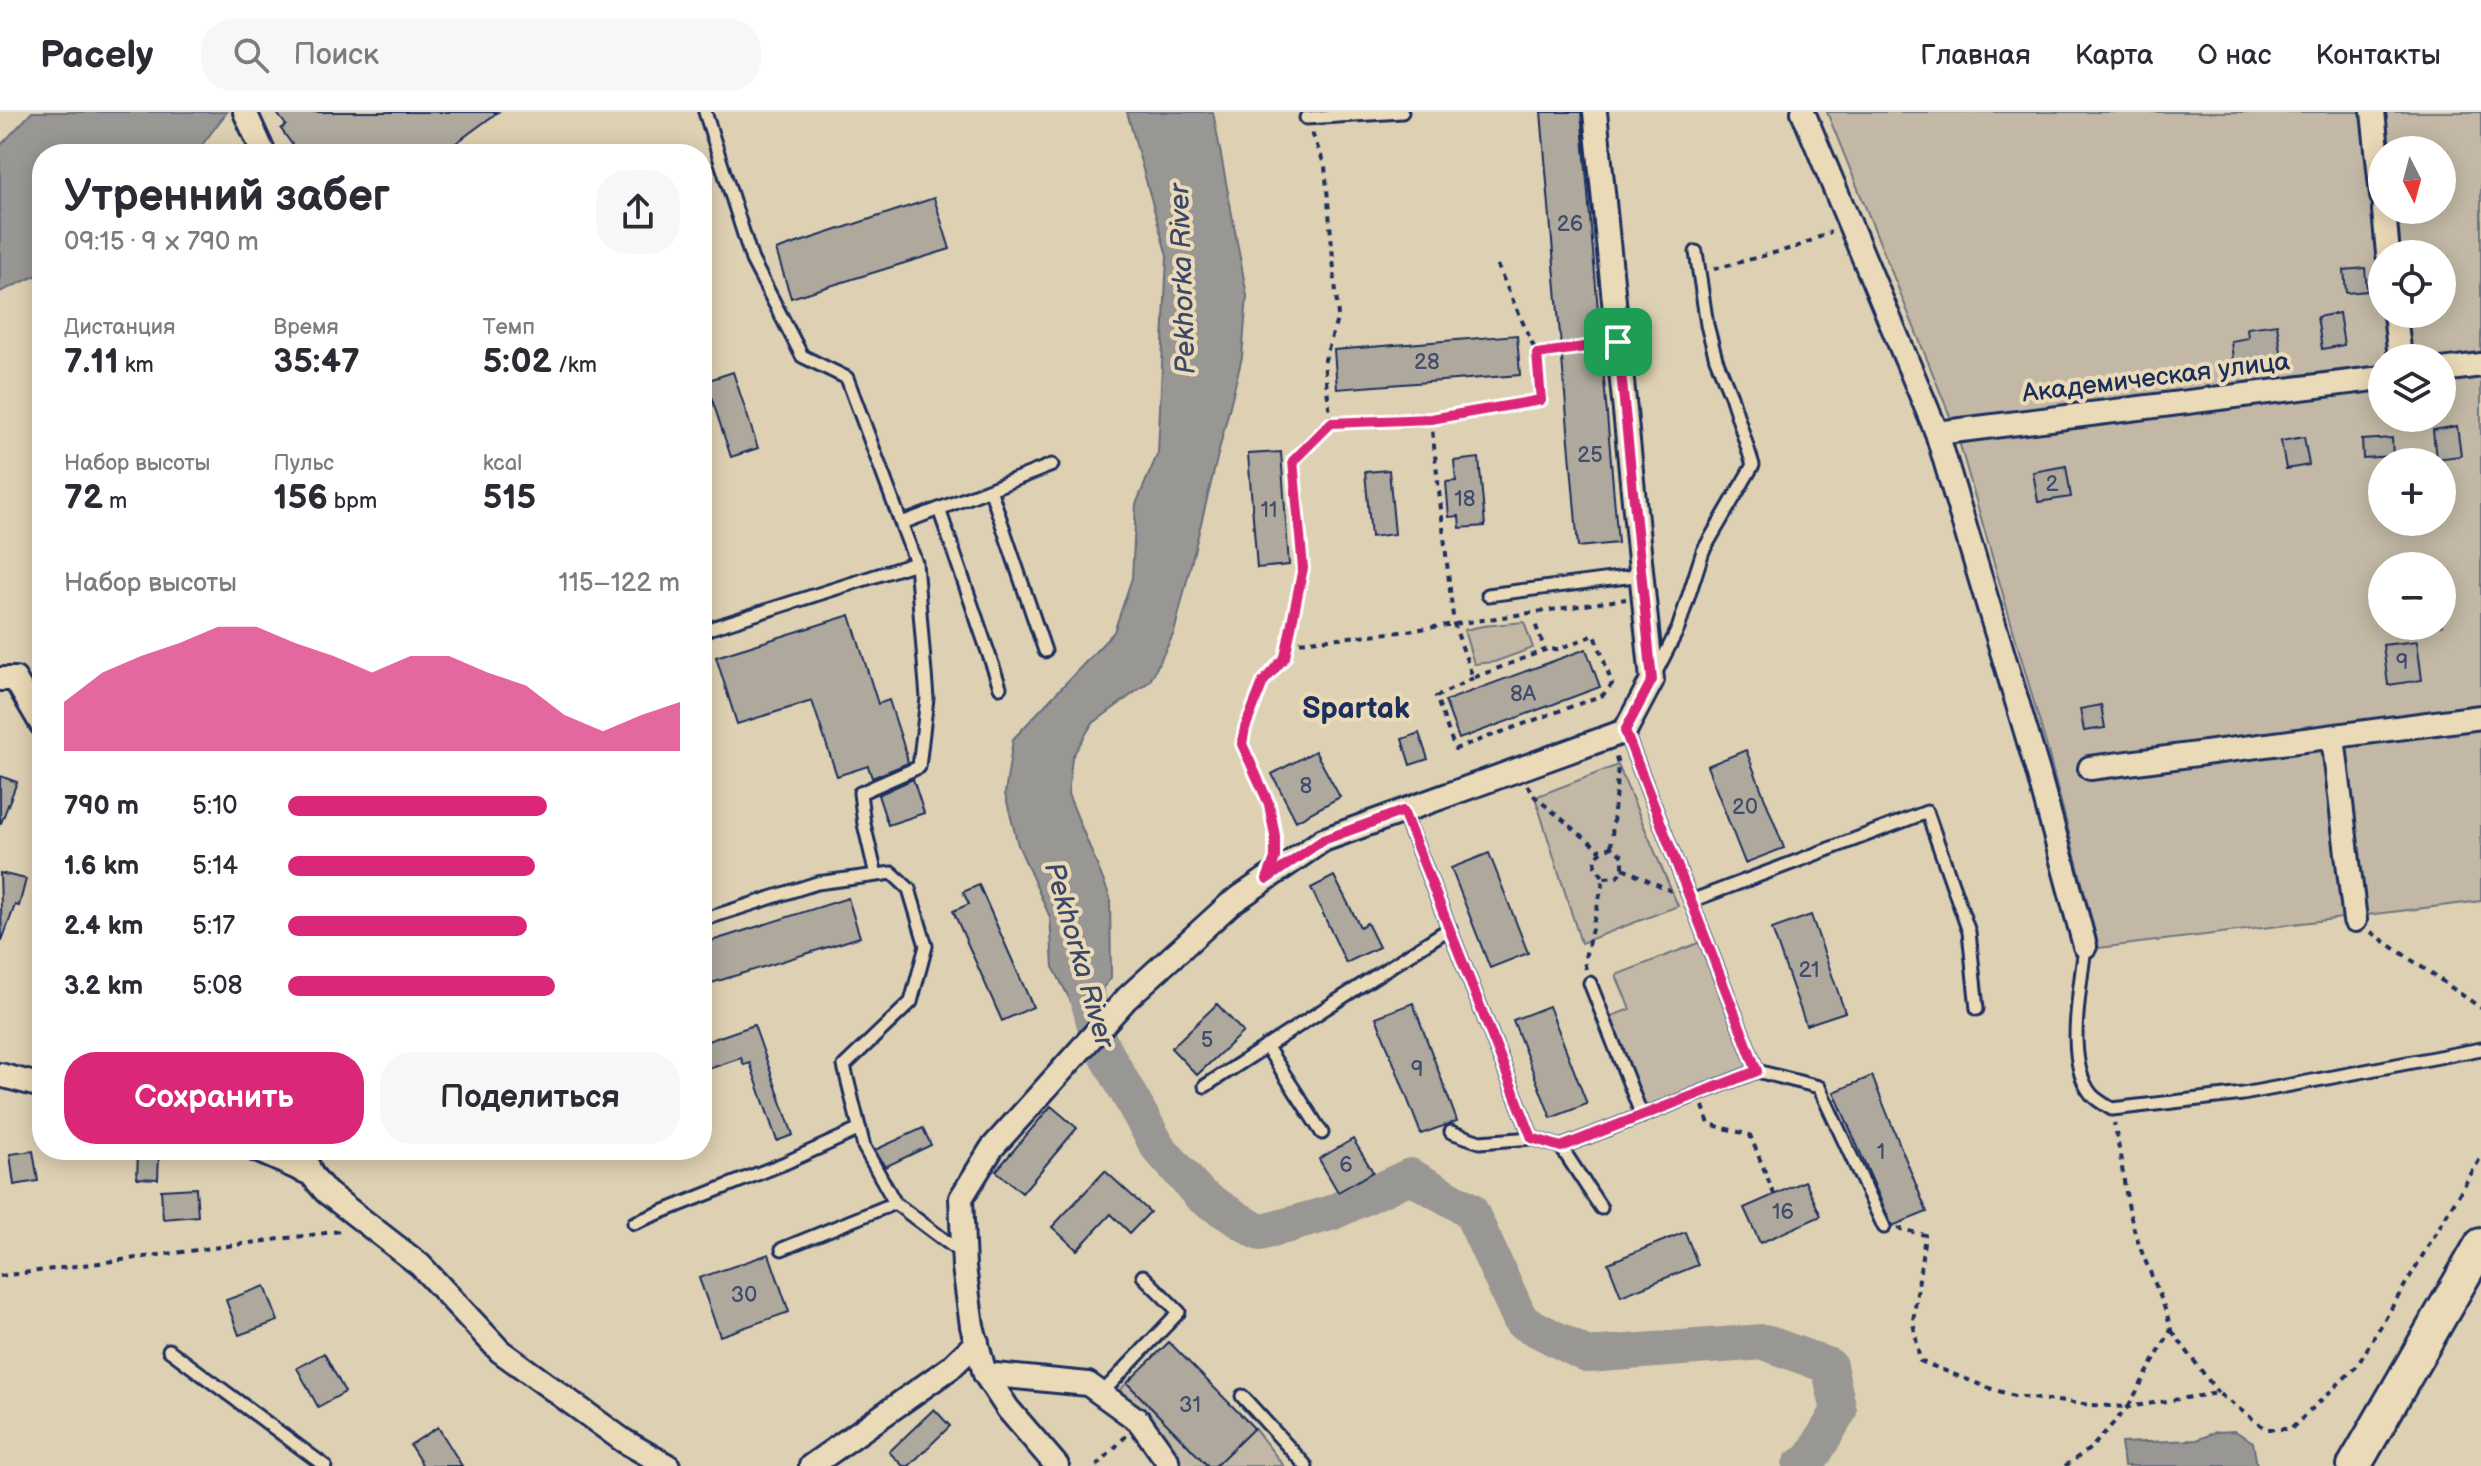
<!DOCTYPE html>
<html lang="ru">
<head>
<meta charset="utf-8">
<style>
  :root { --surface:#fff; --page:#f7f7f7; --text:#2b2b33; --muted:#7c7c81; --line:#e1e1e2; --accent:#db2777 }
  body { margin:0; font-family:"Balsamiq Sans",sans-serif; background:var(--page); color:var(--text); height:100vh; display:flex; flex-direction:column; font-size:30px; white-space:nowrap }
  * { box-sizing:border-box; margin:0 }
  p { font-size:26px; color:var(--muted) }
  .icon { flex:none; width:44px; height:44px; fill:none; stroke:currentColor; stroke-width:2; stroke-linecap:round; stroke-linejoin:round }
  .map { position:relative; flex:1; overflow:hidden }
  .side { position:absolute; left:32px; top:32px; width:680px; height:1016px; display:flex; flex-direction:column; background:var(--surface); border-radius:32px; box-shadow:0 4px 20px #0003 }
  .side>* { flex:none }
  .needle { width:52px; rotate:174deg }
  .fabs { position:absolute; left:2368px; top:24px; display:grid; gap:16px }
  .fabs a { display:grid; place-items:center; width:88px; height:88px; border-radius:50%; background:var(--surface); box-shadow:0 4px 20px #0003; font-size:40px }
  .pin { position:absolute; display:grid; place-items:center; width:68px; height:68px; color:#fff; margin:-34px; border-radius:16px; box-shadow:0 4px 12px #0006 }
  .round { display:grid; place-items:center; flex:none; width:84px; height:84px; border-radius:32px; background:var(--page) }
  .head { display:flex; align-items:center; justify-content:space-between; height:136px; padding:0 32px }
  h1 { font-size:44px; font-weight:600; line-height:60px }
  .metrics { display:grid; grid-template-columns:repeat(3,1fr); gap:12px; height:136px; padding:8px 32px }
  .metrics div { display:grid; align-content:center }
  .metrics b { font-size:34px; font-weight:600 }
  .metrics small { font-size:22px; font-weight:400 }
  .metrics p { font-size:22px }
  .chart { height:224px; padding:16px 32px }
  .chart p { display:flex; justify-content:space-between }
  .chart svg { width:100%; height:144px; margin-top:8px; fill:var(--accent); opacity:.7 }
  .action { display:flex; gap:16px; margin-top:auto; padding:16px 32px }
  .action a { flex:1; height:92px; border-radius:32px; background:var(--accent); color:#fff; font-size:32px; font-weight:600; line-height:92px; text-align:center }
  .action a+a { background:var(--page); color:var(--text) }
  ul { padding:0 32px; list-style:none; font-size:26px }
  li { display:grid; grid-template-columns:128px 96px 1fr; align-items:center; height:60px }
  li i { height:20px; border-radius:10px; background:var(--accent) }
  header { display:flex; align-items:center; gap:48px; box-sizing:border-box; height:112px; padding:0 40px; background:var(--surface); border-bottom:2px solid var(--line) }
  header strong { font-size:38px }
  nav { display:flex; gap:44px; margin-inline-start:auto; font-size:28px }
  .search { width:560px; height:72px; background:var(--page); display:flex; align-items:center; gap:20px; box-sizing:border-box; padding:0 28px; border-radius:32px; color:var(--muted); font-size:30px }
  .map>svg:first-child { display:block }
</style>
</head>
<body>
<header>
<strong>Pacely</strong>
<div class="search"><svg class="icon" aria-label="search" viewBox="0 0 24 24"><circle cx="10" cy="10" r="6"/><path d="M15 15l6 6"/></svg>Поиск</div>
<nav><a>Главная</a><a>Карта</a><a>О нас</a><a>Контакты</a></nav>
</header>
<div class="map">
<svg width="2481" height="1354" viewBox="0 0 2481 1354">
  <rect width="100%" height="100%" fill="#ded0b2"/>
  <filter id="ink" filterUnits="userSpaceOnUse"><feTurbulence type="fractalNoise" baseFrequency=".0125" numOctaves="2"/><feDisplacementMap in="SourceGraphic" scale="16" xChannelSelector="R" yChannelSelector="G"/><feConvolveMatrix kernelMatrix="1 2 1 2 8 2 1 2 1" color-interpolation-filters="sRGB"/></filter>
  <g filter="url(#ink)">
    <!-- green -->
    <path fill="#c2b8a5" stroke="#6e7482" stroke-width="2" fill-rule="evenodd" d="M1827,0H2481V789L2099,836L2046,632L1956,319ZM2382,38H2442V98H2382ZM2382,142H2442V202H2382ZM2382,246H2442V306H2382ZM2382,350H2442V410H2382ZM2382,454H2442V514H2382Z
      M1524,510L1533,536L1494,550L1474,552L1464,518L1483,514Z
      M1618,653L1678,794L1581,831L1535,685Z
      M1706,828L1757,959L1642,1004L1604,907L1630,897L1616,863Z
      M1127,1271L1208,1354H1168L1110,1288Z
      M1254,1316L1284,1354H1215Z"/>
    <!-- water -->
    <path fill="#999793" stroke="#676d7e" stroke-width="2" d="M32,0H227L195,42H42V161L0,180V34Z
      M1127,0H1213L1247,184L1242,245L1174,521L1150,569L1092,612L1072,645L1068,682L1110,785L1111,866L1079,905L1053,855L1050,805L1018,733L1005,682L1013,627L1114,520L1132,466L1136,392L1158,341L1167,144Z
      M2235,1319L2253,1330L2257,1354H2124L2121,1331L2197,1328L2216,1320Z"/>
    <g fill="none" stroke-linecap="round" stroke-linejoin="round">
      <!-- river -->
      <path stroke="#999793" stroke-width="36" d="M1077,845L1099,929L1158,1035L1201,1084L1260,1121L1331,1101L1410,1064L1470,1098L1521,1209L1587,1243L1764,1230L1829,1254L1839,1299L1809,1350L1800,1354"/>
    </g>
    <!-- building -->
    <path fill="#aea89d" stroke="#1b2f5e" stroke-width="2" d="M276,0H498L441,42H299L281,17L286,13Z
      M1541,0H1581L1618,431L1578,435Z
      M934,86L950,137L791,186L776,138Z
      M2365,156L2367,179L2346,181L2344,158Z
      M2339,201L2344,233L2322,237L2317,205Z
      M2277,212L2283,254L2254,258L2252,246L2233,249L2231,229L2248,226L2247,216Z
      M1517,223L1520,263L1337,277L1334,238Z
      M733,260L758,336L731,345L706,269Z
      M2457,314L2461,344L2436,347L2433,318Z
      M2304,325L2309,353L2286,357L2281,329Z
      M2392,326L2393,344L2363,346L2362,328Z
      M1281,340L1289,453L1257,456L1248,342Z
      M1479,346L1485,414L1460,416L1459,404L1449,405L1446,370L1456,369L1454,349Z
      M2066,354L2071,385L2038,390L2033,360Z
      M1389,358L1395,422L1371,425L1365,360Z
      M850,503L878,592L889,588L906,641L908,651L872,666L868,654L837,664L812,589L737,612L716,545Z
      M2417,529L2422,568L2388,573L2383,533Z
      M1586,537L1600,575L1459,627L1445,589Z
      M2101,593L2105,616L2084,619L2080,597Z
      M1419,621L1428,647L1410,653L1402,627Z
      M1746,638L1784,736L1745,751L1707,654Z
      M1315,639L1340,685L1296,709L1272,662Z
      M0,664L17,670L1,711H0Z
      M913,667L924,701L888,713L878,683Z
      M1489,741L1528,841L1490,856L1451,756Z
      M0,761L26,767L19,794L15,793L2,829Z
      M1334,764L1360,815L1367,811L1379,835L1346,851L1311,776Z
      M979,773L1033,895L1002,909L953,799L969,792L963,780Z
      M848,786L860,825L702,874V832Z
      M1811,803L1845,900L1806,913L1772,817Z
      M1413,891L1457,1009L1421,1022L1376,905Z
      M1217,892L1243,920L1197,963L1171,936Z
      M1549,894L1587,992L1551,1006L1513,908Z
      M754,913L793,1023L777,1029L750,951L744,953L741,946L702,959V931Z
      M1872,964L1927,1100L1892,1114L1834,980Z
      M1051,994L1077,1016L1022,1081L996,1059Z
      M923,1016L931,1033L885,1055L875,1038Z
      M1353,1027L1373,1060L1338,1080L1319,1047Z
      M33,1039L38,1069L14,1073L10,1042Z
      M138,1040L159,1041L158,1067L137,1066Z
      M1105,1059L1150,1100L1130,1121L1111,1102L1077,1138L1052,1115Z
      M1805,1069L1821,1104L1760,1131L1744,1096Z
      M196,1076L198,1104L163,1107L161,1078Z
      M1685,1120L1698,1153L1621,1184L1608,1151Z
      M769,1142L789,1200L720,1224L699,1166Z
      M265,1174L278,1209L239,1223L226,1188Z
      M1169,1230L1254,1316L1215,1354H1208L1127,1271Z
      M324,1241L345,1280L318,1295L297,1256Z
      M934,1297L950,1314L909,1354H903L889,1340Z
      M438,1315L462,1354H423L410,1333Z"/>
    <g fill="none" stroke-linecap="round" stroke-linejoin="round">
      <defs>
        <path id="lane" d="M705,0L752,148L802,244L847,266L916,451
          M1306,6L1402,0
          M990,377L1045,539
          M939,397L1052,353
          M902,411L939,397L1000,575
          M1488,483L1642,463
          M702,519L916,451L927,586L919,655L860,681L864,712L876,763
          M1656,560L1678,517L1703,439L1753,353L1731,284L1716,247L1707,213L1696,140
          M1625,619L1757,959L1819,975L1884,1115
          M1403,699L1532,1026L1561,1035L1757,959
          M1691,789L1927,700L1969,820L1977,897
          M702,808L817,771L892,761L909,777L926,834L911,890L844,954L864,1035L895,1091L963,1142
          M2085,834C2081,875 2064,948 2091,982C2096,988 2105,993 2112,997L2243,982L2481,937
          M1590,871L1642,1004
          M1266,934L1322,1021
          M1205,974L1450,816
          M1451,1020L1480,1030L1532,1026
          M1561,1035L1601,1096
          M634,1111L785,1051L860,1017
          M782,1137L895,1091
          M169,1238L325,1354
          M1101,1282L1179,1200L1143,1164
          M1242,1284L1306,1354"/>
        <path id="street" d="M245,0L264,42
          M1803,0L1937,321L2038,660L2085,834
          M2373,0L2382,84
          M2384,98L2388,142
          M2395,202L2400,246
          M2442,258L2481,253
          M1937,321L2382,266
          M0,567H15L42,613
          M2333,625L2355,808
          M2090,656L2481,605
          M0,963L42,974
          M256,1038L311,1062L302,1038
          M311,1062L326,1080L420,1153L500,1239L624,1329L668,1354
          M985,1262L1088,1272L1139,1309L1167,1348L1168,1354
          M811,1354L950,1256L977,1230
          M1057,1354L1008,1297L985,1262L972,1214L964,1155L961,1086L992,1036L1127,886L1230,792L1323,728L1625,619L1652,568L1595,0"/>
        <path id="secondary" d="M2354,1354L2481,1133"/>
      </defs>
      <!-- lane casing -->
      <use href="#lane" stroke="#1b2f5e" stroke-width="17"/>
      <!-- street casing -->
      <use href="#street" stroke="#1b2f5e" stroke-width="28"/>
      <!-- secondary casing -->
      <use href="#secondary" stroke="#1b2f5e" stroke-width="38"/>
      <!-- path -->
      <path stroke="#1b2f5e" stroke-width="4" stroke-dasharray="6 6" stroke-linecap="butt" d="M1312,21L1325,54L1338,204L1324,251L1331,311
        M1497,153L1537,242
        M1714,157L1796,135L1831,120
        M1431,307L1541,288L1537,242L1600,233
        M1288,531L1400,520L1626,487
        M1473,566L1436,585L1455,637L1603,583L1612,572L1595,523L1558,537L1545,538
        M1527,673L1535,685L1601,739
        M1611,735L1618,653L1615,642
        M1275,738L1269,692L1242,632L1245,616L1263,570L1285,545L1303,456L1293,349L1331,311L1431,307L1452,496L1454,512L1473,566L1545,538L1534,509
        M1623,756L1671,779
        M2371,820L2481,896
        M1586,857L1584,850L1604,766L1595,754C1596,742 1600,739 1611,735L1623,744V756L1617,765L1604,766
        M1703,994L1709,1012L1750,1023L1774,1082
        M1897,1116L1925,1123L1913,1210L1920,1249L1986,1275L2014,1284L2091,1293L2128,1295L2171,1218C2163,1183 2144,1152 2134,1117C2124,1082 2122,1046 2114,1011
        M0,1164L341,1119
        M2172,1219L2218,1281
        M1097,1354L1126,1324
        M2065,1354L2091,1336L2128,1295L2218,1281L2266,1317H2291L2357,1254L2481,1045"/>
      <!-- lane -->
      <use href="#lane" stroke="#ebdab7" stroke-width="11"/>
      <!-- street -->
      <use href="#street" stroke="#ebdab7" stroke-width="22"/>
      <!-- secondary -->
      <use href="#secondary" stroke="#ebdab7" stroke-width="32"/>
    </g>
  </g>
  <g fill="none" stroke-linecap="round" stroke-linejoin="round" filter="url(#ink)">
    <defs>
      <path id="route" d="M1618,230L1652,568L1625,619L1757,959L1561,1035L1532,1026L1403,699L1323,728L1267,767L1275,746V724L1269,692L1242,632L1245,616L1263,570L1285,545L1303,456L1293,349L1331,311L1431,307L1541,288L1537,242Z"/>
    </defs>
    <!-- route casing -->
    <use href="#route" stroke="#fff" stroke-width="16"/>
    <!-- route -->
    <use href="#route" stroke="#db2777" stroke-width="10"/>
  </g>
  <g text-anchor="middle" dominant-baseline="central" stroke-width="8" stroke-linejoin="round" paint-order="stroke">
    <!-- number labels -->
    <g font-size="22" fill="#404d6e">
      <text x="1570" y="112">26</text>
      <text x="1427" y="250">28</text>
      <text x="1590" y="343">25</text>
      <text x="2052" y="372">2</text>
      <text x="1465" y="387">18</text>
      <text x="1269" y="398">11</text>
      <text x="2402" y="550">9</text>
      <text x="1523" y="582">8А</text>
      <text x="1306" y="674">8</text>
      <text x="1745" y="695">20</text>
      <text x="1809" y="858">21</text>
      <text x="1207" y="928">5</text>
      <text x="1417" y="957">9</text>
      <text x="1881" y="1040">1</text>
      <text x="1346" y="1053">6</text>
      <text x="1783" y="1100">16</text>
      <text x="744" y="1183">30</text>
      <text x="1190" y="1293">31</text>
    </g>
    <!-- street labels -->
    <g font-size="26" fill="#1b2f5e" stroke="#ebdab7">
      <text transform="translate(2156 266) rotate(-7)">Академическая улица</text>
    </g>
    <!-- water labels -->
    <g font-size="28" font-style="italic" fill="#3a496b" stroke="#ebdab7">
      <text transform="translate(1183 167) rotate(-92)">Pekhorka River</text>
      <text transform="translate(1079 843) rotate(74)">Pekhorka River</text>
    </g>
    <!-- quarter labels -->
    <g font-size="30" font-weight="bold" fill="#1b2f5e" stroke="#ebdab7">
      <text x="1356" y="597">Spartak</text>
    </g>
  </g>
</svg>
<div class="fabs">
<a><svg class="needle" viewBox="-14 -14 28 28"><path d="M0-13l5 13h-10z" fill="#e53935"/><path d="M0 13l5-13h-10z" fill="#7c7c81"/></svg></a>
<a><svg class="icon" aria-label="locate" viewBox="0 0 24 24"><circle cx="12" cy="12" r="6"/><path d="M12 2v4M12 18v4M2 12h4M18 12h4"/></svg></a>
<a><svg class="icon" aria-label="layers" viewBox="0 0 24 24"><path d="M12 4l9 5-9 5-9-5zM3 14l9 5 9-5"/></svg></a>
<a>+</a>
<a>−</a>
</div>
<div class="pin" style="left:1618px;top:230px;background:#1e9e55"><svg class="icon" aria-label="arrive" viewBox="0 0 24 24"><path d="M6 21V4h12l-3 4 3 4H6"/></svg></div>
<section class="side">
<div class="head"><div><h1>Утренний забег</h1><p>09:15 · 9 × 790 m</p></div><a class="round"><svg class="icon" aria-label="share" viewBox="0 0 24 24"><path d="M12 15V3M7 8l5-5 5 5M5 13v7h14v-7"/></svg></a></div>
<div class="metrics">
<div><p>Дистанция</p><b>7.11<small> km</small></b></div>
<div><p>Время</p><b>35:47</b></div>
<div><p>Темп</p><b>5:02<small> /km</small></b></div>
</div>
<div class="metrics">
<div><p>Набор высоты</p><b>72<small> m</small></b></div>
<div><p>Пульс</p><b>156<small> bpm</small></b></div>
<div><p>kcal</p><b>515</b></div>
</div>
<div class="chart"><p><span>Набор высоты</span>115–122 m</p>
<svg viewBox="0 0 160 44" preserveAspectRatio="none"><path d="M0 44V29L10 20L20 15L30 11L40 6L50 6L60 11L70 15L80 20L90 15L100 15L110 20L120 24L130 33L140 38L150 33L160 29V44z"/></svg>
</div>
<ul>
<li><b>790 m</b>5:10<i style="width:66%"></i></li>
<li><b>1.6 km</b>5:14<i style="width:63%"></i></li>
<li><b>2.4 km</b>5:17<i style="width:61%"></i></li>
<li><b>3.2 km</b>5:08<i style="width:68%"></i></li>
</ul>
<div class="action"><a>Сохранить</a><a>Поделиться</a></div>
</section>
</div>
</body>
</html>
